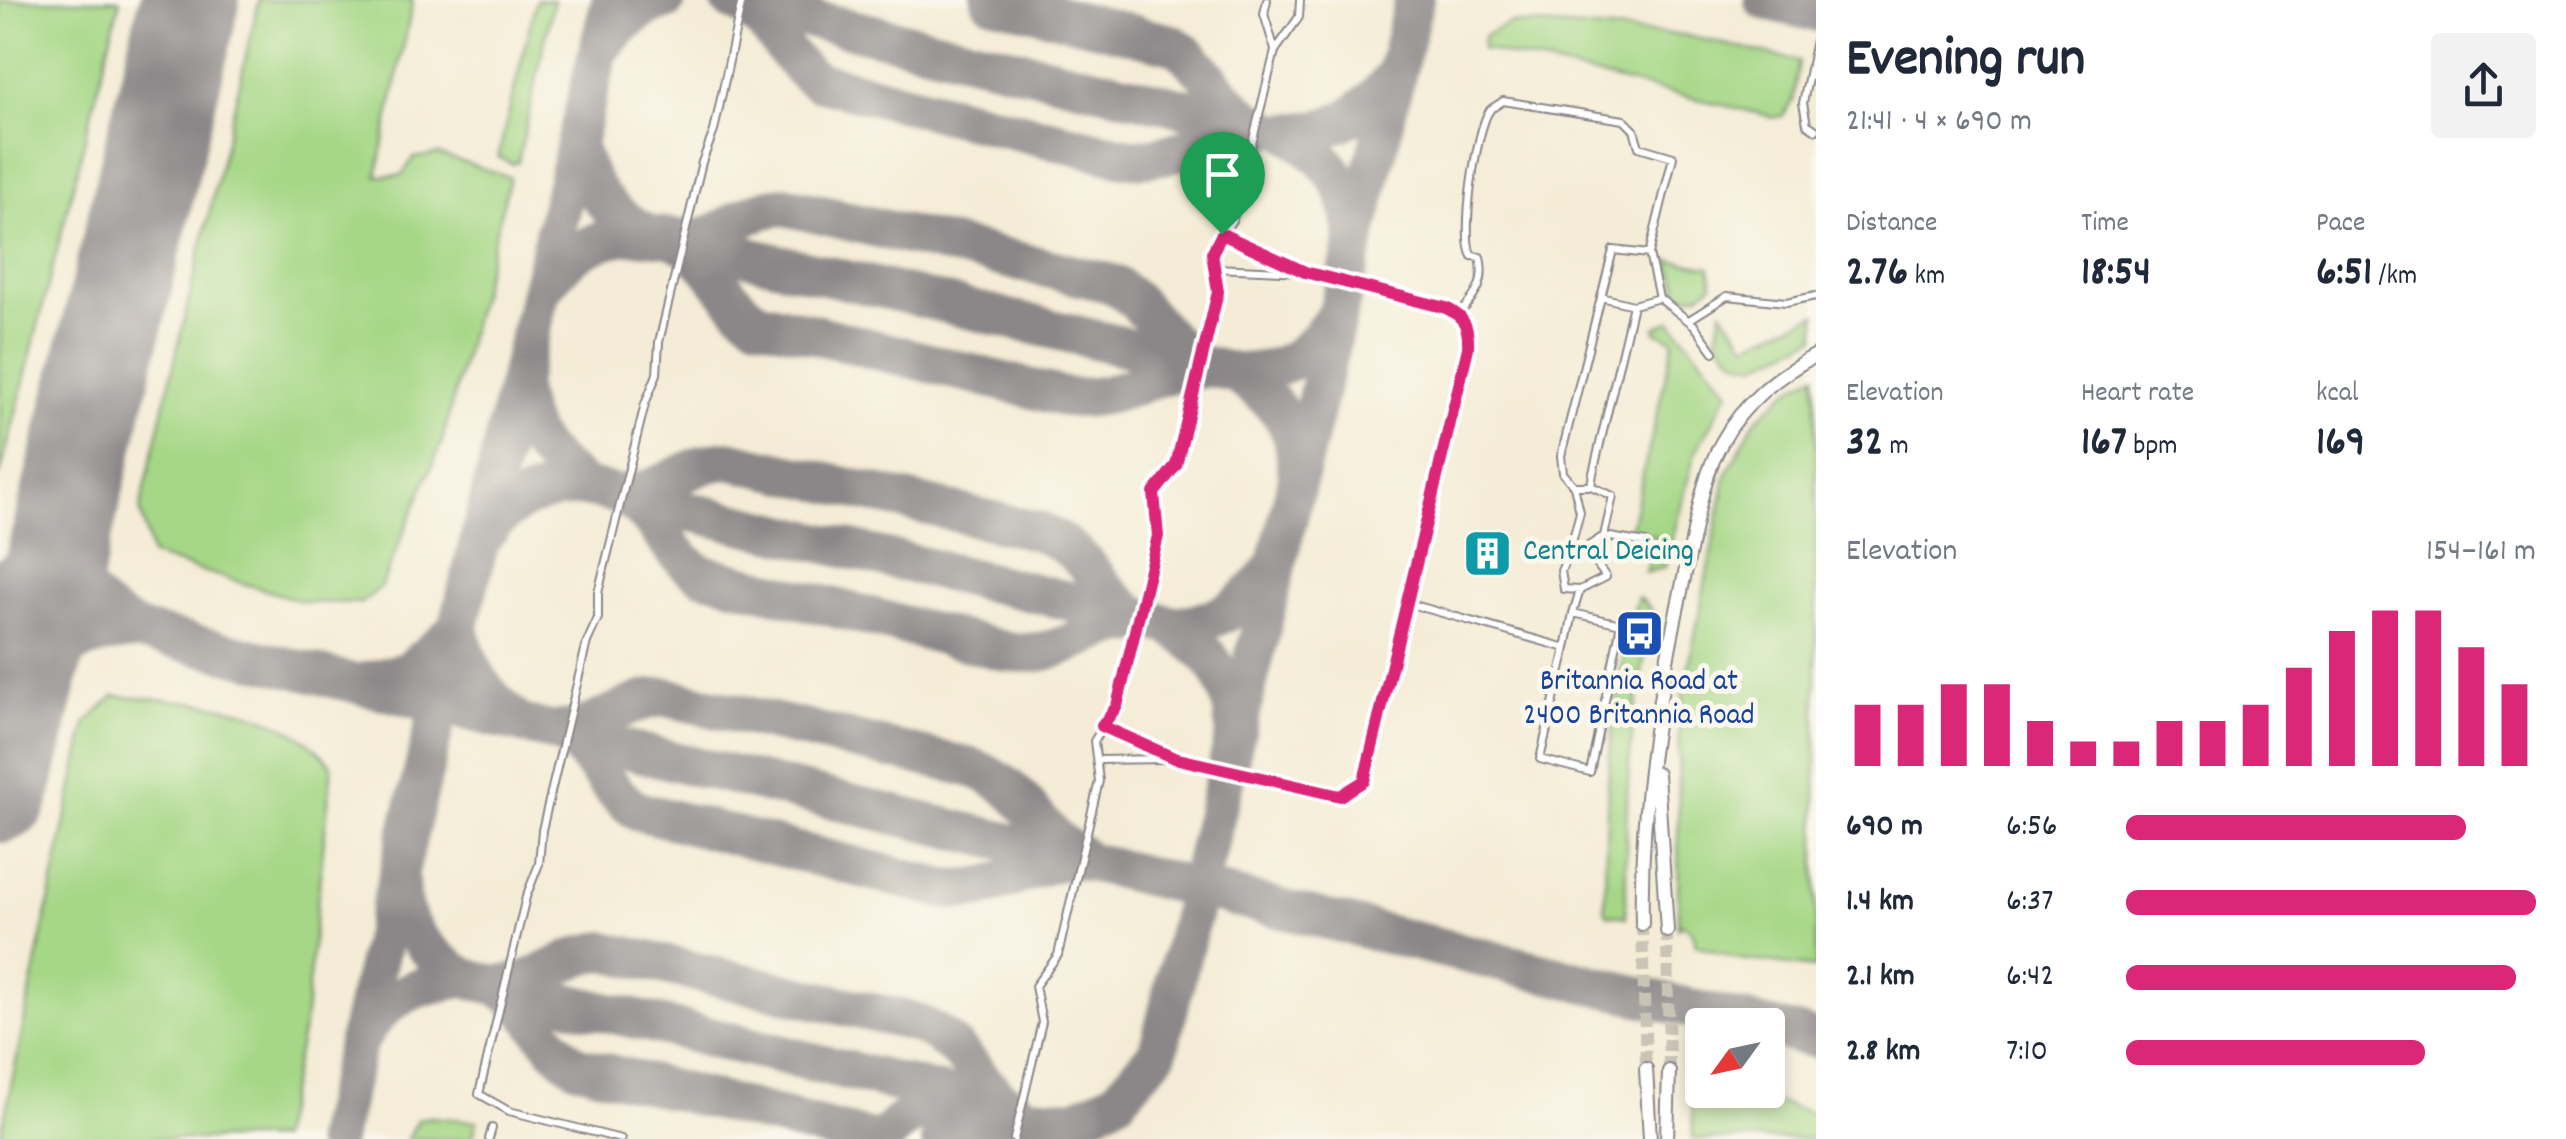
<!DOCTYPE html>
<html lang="en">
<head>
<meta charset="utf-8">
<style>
  :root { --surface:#fff; --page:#f2f2f3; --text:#1f2937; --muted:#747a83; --accent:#db2777 }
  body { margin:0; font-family:Dekko,sans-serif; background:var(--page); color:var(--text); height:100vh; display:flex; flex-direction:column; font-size:38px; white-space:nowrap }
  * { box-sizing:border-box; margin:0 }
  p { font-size:32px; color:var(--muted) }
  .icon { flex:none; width:55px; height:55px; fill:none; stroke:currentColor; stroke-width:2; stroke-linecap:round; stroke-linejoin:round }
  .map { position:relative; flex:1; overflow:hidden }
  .drawer { display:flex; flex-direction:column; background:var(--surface); width:750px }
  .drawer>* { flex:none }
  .needle { width:65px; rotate:237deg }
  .buttons { position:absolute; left:1685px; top:1008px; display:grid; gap:20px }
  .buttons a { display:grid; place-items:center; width:100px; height:100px; border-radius:10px; background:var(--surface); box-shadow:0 5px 15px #0003; font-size:50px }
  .pin { position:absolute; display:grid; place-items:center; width:85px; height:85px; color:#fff; margin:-102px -42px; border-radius:50% 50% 50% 0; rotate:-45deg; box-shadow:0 0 10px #0007 }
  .pin .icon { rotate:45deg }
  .round { display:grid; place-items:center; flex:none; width:105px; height:105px; border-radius:10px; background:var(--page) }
  .overview { display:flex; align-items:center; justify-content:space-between; height:170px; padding:0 30px }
  h1 { font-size:55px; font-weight:800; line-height:75px }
  .metrics { display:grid; grid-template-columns:repeat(3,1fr); gap:15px; height:170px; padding:10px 30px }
  .metrics div { display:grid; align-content:center }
  .metrics b { font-size:42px; font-weight:800 }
  .metrics small { font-size:28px; font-weight:400 }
  .metrics p { font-size:28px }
  .chart { height:280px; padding:20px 30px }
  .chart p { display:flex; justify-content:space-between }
  .chart svg { width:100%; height:180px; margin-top:10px; stroke:var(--accent); stroke-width:6 }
  ul { padding:0 30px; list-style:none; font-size:32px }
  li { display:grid; grid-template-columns:160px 120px 1fr; align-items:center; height:75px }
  li i { height:25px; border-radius:12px; background:var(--accent) }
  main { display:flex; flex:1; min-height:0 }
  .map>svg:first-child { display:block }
</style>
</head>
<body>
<main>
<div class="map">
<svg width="1816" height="1139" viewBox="0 0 1816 1139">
  <rect width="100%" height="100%" fill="#fbf7ec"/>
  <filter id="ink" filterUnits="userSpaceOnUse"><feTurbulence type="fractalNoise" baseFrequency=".01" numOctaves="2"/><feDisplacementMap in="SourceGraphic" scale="20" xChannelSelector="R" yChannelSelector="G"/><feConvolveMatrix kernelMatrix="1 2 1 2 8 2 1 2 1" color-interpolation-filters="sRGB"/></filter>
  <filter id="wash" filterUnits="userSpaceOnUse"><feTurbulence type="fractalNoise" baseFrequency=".0048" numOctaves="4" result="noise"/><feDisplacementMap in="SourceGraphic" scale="40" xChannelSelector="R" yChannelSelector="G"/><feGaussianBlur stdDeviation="2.25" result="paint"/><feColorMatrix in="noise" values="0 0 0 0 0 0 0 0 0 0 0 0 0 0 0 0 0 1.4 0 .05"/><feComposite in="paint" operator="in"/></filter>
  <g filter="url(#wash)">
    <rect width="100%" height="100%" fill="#f4ecd6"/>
    <!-- green -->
    <path fill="#a6d786" stroke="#647c60" stroke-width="2.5" d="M0,0H120L0,476Z
      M259,0H413L377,176L402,175L414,158L438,154L510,177L442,442L381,587L361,603L305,602L152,556L140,509Z
      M536,0H554L518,162L512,164L498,157Z
      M1510,23L1684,35L1799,61L1793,101L1783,116L1774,117L1482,49L1484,36Z
      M1669,260L1710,267L1713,284L1700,294L1681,297Z
      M1722,311L1747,344L1816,314V337L1756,365C1737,363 1725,353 1717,337Z
      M1671,321L1729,391L1695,453L1665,567L1645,573L1654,535L1630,531L1674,340L1656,332V327Z
      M1816,374V968L1739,959L1696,945L1693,932L1682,924L1678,928L1679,716L1727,473L1754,422L1787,391Z
      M1638,597L1651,609L1653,619C1626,729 1625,805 1626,917L1607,914L1605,909C1606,802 1607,700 1638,597Z
      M114,696C189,702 283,701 332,766L304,1024L279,1139H0L86,723Z
      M1691,1074L1702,1078V1090H1740L1816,1115V1139H1693Z
      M431,1117L477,1121L472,1139H407L419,1119Z"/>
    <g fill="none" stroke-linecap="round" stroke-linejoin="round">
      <!-- taxiway -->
      <path stroke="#8b8788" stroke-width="40" d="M730,0C772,16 781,59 817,81L1123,157C1180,164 1212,128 1266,128
        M991,0L1172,44C1207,65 1222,105 1258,124
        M1764,0L1816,12
        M743,3L1251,124
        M599,51C618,26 635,10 666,0
        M576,142C587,188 607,214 649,235
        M1353,231C1349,182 1328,159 1289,132C1340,132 1364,112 1395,75
        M670,238C712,253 720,298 758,320L1064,397C1121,404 1153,368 1207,368
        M683,241L1235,373
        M542,289C568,251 599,233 646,235C664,236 682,241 700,238C733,231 744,208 785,206L1113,284C1150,307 1167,347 1207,368
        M518,388C526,440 544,456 585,487
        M1296,466C1297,420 1270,397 1235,373C1281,373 1306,358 1332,321
        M622,494C663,493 688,462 729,460L1037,531C1095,553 1095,593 1140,617
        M622,496C658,515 667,554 702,574L1008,652C1070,659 1088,623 1138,623
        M481,540C507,501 539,488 585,487L1170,625
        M0,580C32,565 49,546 67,515
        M0,597L1759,1025
        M0,623L19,663L23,696
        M362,683L409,671L459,628C468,672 485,695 519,723
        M23,696C52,648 86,632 141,631C88,608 63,573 67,515
        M1234,723C1230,674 1209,651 1170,625C1220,625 1244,605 1275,567
        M558,730C599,730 625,699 666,697L973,768C1032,790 1033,831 1080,855
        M557,732C594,751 603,790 638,811L944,889C1006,895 1026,860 1079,859
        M400,883C399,928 430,957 466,978L1014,1111
        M499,985C539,984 565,954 605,951L913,1022C971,1044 971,1084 1016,1108
        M498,987C533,1006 543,1045 578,1066L868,1139
        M1768,1027L1816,1039
        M362,1036C385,995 421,983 466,978
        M334,1139L611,0
        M884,1139C903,1115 932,1101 963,1103
        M941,1139L1006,1114L1075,1119L1117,1099L1158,1052L1414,0"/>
      <!-- runway -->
      <path stroke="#8b8788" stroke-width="100" d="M0,793L190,0"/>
    </g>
  </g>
  <g filter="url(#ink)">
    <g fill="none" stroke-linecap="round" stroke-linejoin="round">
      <!-- minor-tunnel -->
      <path stroke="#cac4b7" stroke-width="12" stroke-dasharray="12 6" stroke-linecap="butt" d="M1642,924L1646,1069
        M1667,931L1669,1071"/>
      <defs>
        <path id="service" d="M1267,0L1264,14L1275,50
          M1816,40L1803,103L1807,124L1816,130
          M1222,234L1299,270
          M1601,297L1633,305
          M1460,314C1476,294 1486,284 1480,257L1472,256C1460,239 1476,128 1490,110C1492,108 1502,102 1503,101L1624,120L1634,130L1639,147L1673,157L1649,254L1659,298
          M1689,320L1727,296L1786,302L1816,296
          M1591,486H1574L1563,473L1561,456L1613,250L1649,254
          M1604,536L1613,496L1591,486L1593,473L1633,305L1659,298L1694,325L1714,352
          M1570,550L1580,512L1574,486
          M1580,590L1564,589L1561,571L1570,550L1585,548
          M1407,603L1566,648L1540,759L1590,772L1621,624L1573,613L1580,590L1606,577L1585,548L1604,536L1646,543
          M1566,648L1573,613
          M1102,726L1174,758L1329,794L1351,793L1364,781L1468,348C1469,327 1465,317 1446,307L1305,272L1214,268
          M1097,760L1168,759
          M489,1139L492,1128
          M621,1139L509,1111L479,1094L526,897L539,864L542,830L587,642L598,618V593L645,404L657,374L659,342L702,162L714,131L742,0
          M1014,1139L1042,1022L1035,986L1058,955L1099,781L1094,741L1117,706L1158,536L1154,493L1175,465L1218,292L1213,247L1233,219L1275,51L1299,17L1300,0"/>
        <path id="minor" d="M1657,774L1667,931
          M1642,924C1639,801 1661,679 1688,560C1697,521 1702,477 1722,442C1744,402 1777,376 1816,355
          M1646,1069L1650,1139
          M1667,1139L1669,1071"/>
      </defs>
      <!-- service casing -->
      <use href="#service" stroke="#8b8788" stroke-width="10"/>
      <!-- minor casing -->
      <use href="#minor" stroke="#8b8788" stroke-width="16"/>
      <!-- service -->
      <use href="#service" stroke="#fff" stroke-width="6"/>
      <!-- minor -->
      <use href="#minor" stroke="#fff" stroke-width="12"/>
    </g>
  </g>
  <g fill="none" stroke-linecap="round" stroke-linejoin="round" filter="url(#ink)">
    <defs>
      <path id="route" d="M1222,234L1305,272L1446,308C1465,317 1469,327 1468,348L1364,781L1340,796L1174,758L1102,726L1117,706L1158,536L1154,493L1176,465L1218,292L1212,253Z"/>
    </defs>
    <!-- route casing -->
    <use href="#route" stroke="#fff" stroke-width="20"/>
    <!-- route -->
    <use href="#route" stroke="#db2777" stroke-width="12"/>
  </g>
  <!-- icons -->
  <defs>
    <symbol id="building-square" viewBox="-11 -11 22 22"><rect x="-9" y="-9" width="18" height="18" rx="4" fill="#0f9aa8" stroke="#fbf7ec"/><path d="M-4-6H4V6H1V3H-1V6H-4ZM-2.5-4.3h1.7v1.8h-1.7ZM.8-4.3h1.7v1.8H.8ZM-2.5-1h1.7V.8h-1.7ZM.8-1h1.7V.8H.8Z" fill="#fff"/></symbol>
    <symbol id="bus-square" viewBox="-11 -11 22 22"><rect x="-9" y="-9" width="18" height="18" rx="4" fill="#1a4fb4" stroke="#fbf7ec"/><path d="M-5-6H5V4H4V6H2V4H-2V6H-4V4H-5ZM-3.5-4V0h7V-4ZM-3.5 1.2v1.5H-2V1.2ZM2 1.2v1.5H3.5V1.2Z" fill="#fff"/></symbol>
  </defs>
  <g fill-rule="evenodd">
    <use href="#building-square" x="1460" y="526" width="55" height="55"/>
    <use href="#bus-square" x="1612" y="606" width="55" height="55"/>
  </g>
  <g text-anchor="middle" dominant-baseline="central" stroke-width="10" stroke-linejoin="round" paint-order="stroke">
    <!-- culture labels -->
    <g font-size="30" fill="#0d838f" stroke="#fbf7ec" text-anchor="start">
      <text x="1523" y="553">Central Deicing</text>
    </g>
    <!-- transit labels -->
    <g font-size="30" fill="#164399" stroke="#fbf7ec">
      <text x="1639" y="683">Britannia Road at<tspan x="1639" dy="34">2400 Britannia Road</tspan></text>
    </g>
  </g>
</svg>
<div class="buttons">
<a><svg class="needle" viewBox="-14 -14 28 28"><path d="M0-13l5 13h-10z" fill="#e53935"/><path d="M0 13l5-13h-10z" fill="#747a83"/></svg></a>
</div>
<div class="pin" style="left:1222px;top:234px;background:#1e9e55"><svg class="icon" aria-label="arrive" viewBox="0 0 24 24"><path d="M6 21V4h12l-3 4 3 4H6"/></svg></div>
</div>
<section class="drawer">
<div class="overview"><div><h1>Evening run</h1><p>21:41 · 4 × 690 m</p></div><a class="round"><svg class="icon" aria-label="share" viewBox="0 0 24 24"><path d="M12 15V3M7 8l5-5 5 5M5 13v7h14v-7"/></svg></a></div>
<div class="metrics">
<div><p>Distance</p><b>2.76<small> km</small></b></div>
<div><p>Time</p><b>18:54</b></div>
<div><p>Pace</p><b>6:51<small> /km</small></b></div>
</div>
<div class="metrics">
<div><p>Elevation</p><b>32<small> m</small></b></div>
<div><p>Heart rate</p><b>167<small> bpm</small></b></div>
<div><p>kcal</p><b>169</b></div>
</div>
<div class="chart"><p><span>Elevation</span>154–161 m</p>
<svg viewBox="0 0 160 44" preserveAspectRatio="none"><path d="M5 44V29M15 44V29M25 44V24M35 44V24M45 44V33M55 44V38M65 44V38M75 44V33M85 44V33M95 44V29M105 44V20M115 44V11M125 44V6M135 44V6M145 44V15M155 44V24"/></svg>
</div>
<ul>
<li><b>690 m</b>6:56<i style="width:83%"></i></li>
<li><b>1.4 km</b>6:37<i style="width:100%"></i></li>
<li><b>2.1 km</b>6:42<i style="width:95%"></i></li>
<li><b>2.8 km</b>7:10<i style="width:73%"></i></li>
</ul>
</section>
</main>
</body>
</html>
